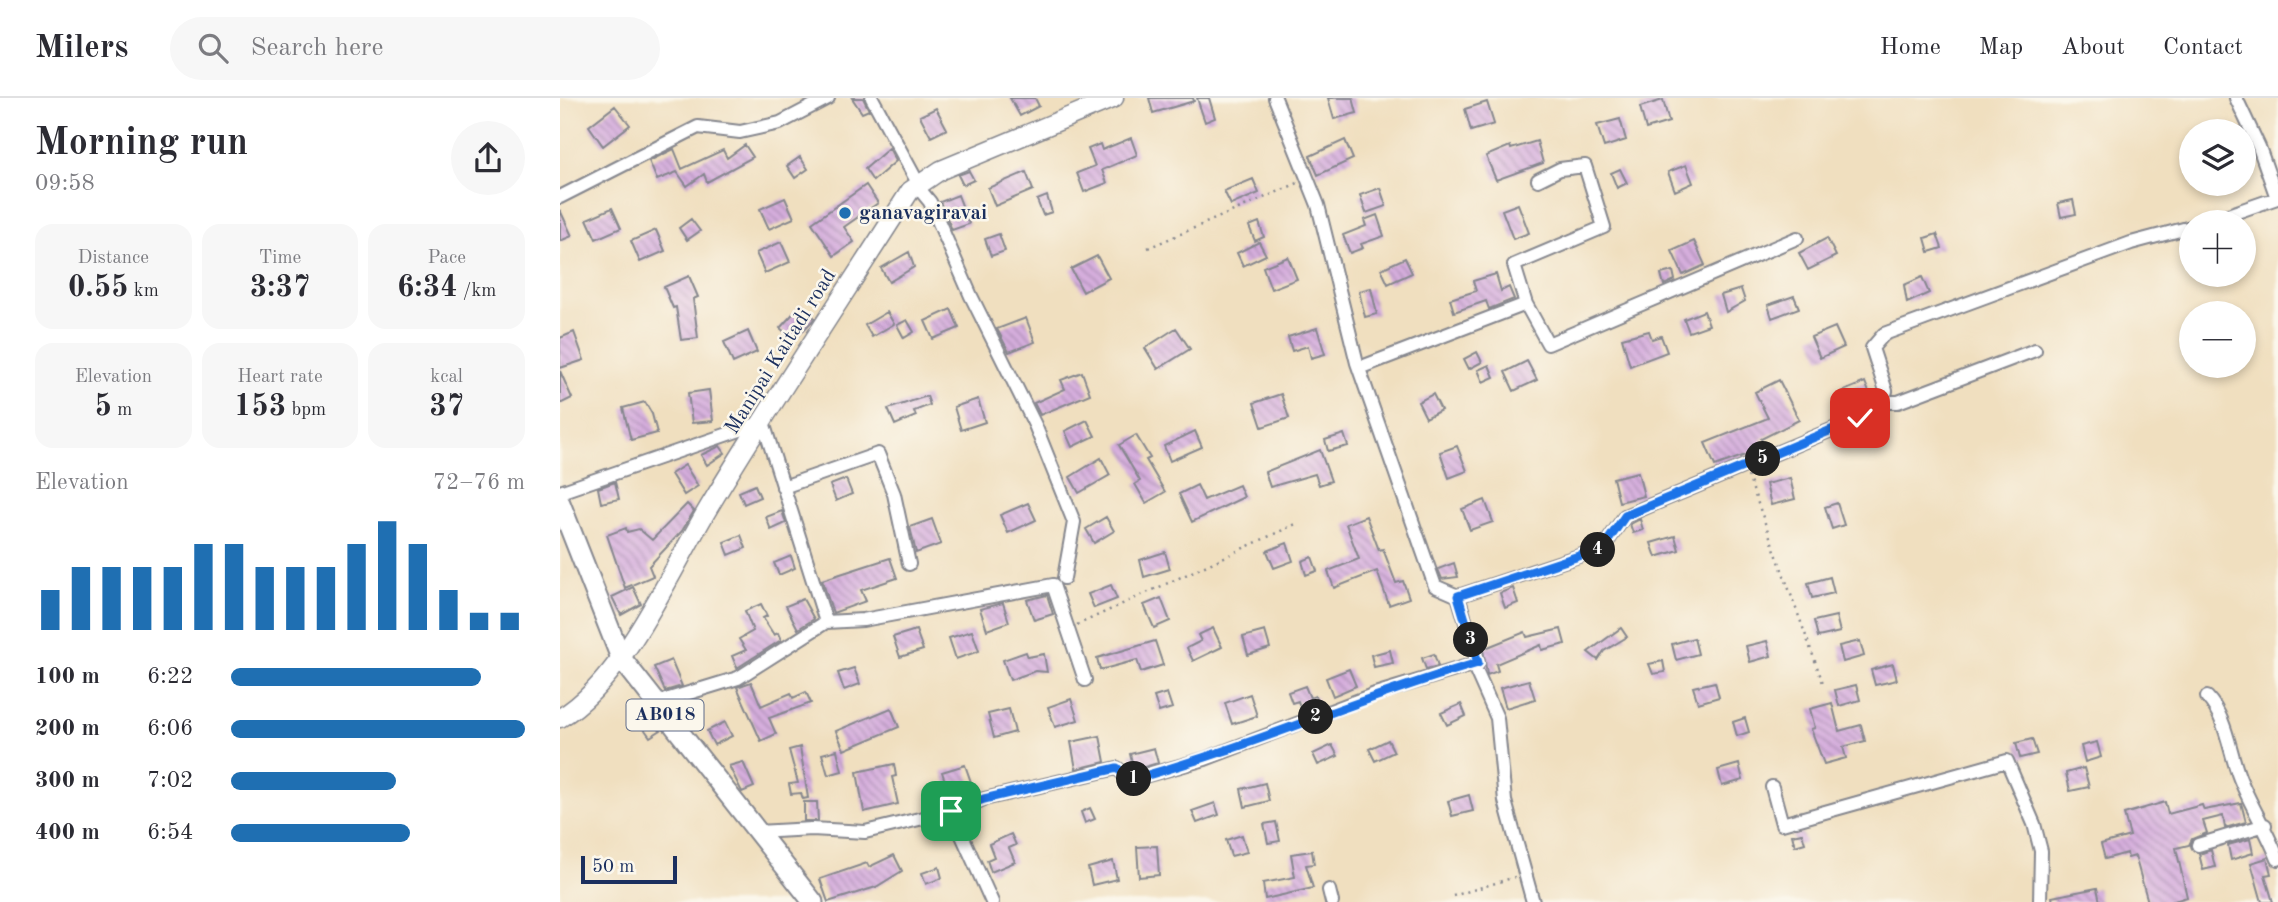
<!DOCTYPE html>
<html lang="en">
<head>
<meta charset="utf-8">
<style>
  :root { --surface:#fff; --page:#f7f7f7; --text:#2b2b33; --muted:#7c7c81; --line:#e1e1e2; --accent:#1f6fb2 }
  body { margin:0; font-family:"Old Standard TT",serif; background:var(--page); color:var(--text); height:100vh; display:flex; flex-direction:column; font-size:26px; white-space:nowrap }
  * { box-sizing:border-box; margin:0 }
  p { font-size:23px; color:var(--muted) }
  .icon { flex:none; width:38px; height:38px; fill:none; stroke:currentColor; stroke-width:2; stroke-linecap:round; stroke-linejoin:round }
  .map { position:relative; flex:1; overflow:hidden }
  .side { display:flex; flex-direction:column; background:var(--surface); width:560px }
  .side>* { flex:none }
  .buttons { position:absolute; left:1619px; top:21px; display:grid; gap:14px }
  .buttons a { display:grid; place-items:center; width:77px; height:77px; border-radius:50%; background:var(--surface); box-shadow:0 4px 10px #0003; font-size:35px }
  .scale { position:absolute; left:21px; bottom:18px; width:96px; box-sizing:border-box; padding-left:7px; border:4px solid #1b2f5e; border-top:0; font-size:19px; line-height:24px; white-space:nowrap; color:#1b2f5e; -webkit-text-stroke:5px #fbf7ec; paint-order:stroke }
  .pin { position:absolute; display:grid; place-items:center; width:60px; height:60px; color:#fff; margin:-30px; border-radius:14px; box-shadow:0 4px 10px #0006 }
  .km { position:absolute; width:35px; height:35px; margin:-18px; border-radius:50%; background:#222; color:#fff; font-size:19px; line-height:35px; text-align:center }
  .round { display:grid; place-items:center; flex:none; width:74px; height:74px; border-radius:37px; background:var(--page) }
  .head { display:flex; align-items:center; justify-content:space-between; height:119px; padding:0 35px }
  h1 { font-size:38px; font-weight:700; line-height:52px }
  .figures { display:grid; grid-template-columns:repeat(3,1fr); gap:10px; height:119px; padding:7px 35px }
  .figures div { display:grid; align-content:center; border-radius:18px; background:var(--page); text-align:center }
  .figures b { font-size:30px; font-weight:700 }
  .figures small { font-size:19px; font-weight:400 }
  .figures p { font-size:19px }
  .chart { height:196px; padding:14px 35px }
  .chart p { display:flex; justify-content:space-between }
  .chart svg { width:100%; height:126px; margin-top:7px; stroke:var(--accent); stroke-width:6 }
  ul { padding:0 35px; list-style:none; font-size:23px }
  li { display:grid; grid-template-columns:112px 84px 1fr; align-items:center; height:52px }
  li i { height:18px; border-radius:9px; background:var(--accent) }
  header { display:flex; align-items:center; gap:42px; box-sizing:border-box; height:98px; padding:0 35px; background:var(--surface); border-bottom:2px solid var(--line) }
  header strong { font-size:33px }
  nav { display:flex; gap:38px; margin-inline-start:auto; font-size:24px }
  .search { width:490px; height:63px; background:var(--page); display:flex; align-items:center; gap:18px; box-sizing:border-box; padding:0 24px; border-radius:38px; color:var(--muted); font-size:26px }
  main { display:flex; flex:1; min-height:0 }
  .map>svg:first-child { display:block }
</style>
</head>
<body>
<header>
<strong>Milers</strong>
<div class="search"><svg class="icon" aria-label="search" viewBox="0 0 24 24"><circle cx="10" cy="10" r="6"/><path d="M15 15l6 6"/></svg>Search here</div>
<nav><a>Home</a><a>Map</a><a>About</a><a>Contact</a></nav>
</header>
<main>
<section class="side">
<div class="head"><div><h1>Morning run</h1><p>09:58</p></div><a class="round"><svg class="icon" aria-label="share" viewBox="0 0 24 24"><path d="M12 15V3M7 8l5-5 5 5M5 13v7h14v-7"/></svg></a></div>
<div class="figures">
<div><p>Distance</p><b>0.55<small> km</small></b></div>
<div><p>Time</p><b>3:37</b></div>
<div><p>Pace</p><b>6:34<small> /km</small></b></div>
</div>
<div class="figures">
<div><p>Elevation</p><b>5<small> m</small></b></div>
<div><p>Heart rate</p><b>153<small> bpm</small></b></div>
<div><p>kcal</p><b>37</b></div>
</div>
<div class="chart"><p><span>Elevation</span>72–76 m</p>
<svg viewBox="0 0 160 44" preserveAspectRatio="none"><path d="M5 44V30M15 44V22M25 44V22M35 44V22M45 44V22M55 44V14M65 44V14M75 44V22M85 44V22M95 44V22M105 44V14M115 44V6M125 44V14M135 44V30M145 44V38M155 44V38"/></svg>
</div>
<ul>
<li><b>100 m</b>6:22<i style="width:85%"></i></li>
<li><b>200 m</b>6:06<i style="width:100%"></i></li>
<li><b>300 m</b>7:02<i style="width:56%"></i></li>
<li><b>400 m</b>6:54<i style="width:61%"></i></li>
</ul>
</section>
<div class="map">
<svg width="1718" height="804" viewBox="0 0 1718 804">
  <defs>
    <pattern id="building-back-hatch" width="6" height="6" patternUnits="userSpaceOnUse" patternTransform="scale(1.75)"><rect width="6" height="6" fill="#d6aedd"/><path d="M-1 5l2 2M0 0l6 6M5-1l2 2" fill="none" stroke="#ad8eb6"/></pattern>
  </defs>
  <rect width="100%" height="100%" fill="#fbf7ec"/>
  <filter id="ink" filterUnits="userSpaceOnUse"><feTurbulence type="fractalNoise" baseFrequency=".0143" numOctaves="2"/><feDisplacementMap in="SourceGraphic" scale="14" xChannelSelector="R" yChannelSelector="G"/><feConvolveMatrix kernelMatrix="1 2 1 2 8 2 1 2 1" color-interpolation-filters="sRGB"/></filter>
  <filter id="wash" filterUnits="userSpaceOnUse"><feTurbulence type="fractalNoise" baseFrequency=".00686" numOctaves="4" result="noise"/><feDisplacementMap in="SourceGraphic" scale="28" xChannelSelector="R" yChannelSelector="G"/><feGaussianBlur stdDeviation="1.57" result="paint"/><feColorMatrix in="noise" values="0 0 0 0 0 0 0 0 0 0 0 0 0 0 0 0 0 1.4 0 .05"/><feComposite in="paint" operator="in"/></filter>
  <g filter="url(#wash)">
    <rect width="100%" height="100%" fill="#f0dfbf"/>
    <g id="blocks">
      <!-- building -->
      <path fill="url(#building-back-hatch)" d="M292,0H303L309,12L302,15Z
        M450,0H475L479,8L460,18Z
        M589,0H633L634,3L593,15Z
        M637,0H649L655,20L645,24Z
        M768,0H793L797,15L774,21Z
        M1103,2L1109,24L1086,31L1080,9Z
        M927,4L934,26L911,33L905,11Z
        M55,8L70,27L43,48L29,28Z
        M376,10L387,31L371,39L360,18Z
        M1060,21L1066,42L1044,49L1037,27Z
        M571,40L577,57L542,72L547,85L524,94L517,75L535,68L528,51L540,46L542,52Z
        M785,42L793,61L758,77L750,58Z
        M977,43L983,65L936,82L926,58L950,48L951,51Z
        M185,47L193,59L147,84L144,76L127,88L117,74L97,82L89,63L114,51L122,71L163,52L167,60Z
        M329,50L336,63L313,83L305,71Z
        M240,59L248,71L235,80L227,68Z
        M1126,67L1133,85L1115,93L1108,74Z
        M1060,71L1067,85L1057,90L1051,75Z
        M409,73L414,82L403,87L398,77Z
        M466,74L473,92L435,108L428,90Z
        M693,81L699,95L671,107L664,93Z
        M306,87L318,105L284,129L294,144L274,158L252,125Z
        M820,90L826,108L806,115L800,97Z
        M398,97L409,126L392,132L380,104Z
        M487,98L492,114L483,117L477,102Z
        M225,100L234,120L209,131L200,111Z
        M1513,102L1516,116L1501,119L1498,105Z
        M958,106L969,135L953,141L942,112Z
        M52,110L61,130L36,141L27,121Z
        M0,112L12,138L0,143Z
        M817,117L824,138L801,146L803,150L790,155L783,137L806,128L804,122Z
        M131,121L140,133L127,142L119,130Z
        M699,124L704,139L695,143L689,128Z
        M96,132L105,153L80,164L71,143Z
        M439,136L445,153L431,158L425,141Z
        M1377,136L1382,150L1369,154L1365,140Z
        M1267,140L1276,158L1248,172L1239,155Z
        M1134,143L1145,167L1123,177L1112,153Z
        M221,144L230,164L205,175L196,155Z
        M699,144L706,157L683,168L677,155Z
        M349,154L354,169L329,184L321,170Z
        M537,158L549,180L523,194L511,171Z
        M728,159L737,181L711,191L703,169Z
        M845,160L852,175L828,186L821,171Z
        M1113,173L1115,182L1104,187L1101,176Z
        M936,176L941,193L949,189L954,201L929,211L926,203L894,214L890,201L916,193L913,183Z
        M129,178L138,199L133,201L138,240L121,242L116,209L113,210L104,189Z
        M1362,179L1369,195L1347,205L1344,187Z
        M811,190L817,216L805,219L799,193Z
        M1181,191L1185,203L1166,214L1161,197Z
        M1234,198L1239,210L1212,220L1208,207Z
        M241,207L255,220L234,242L220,230Z
        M391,211L399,230L373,241L365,223Z
        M1144,213L1149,227L1129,234L1124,221Z
        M327,214L334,226L312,239L305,227Z
        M466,220L475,244L449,254L437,231Z
        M347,222L354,234L344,240L337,227Z
        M1275,229L1284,249L1260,260L1251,239Z
        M616,230L630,251L598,271L585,250Z
        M757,230L765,256L751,260L748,248L732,253L728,239Z
        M188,233L197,254L173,265L164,244Z
        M1089,233L1092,241L1101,238L1107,254L1070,268L1062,240Z
        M14,234L24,262L0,270V240Z
        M917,254L922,264L909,271L904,261Z
        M967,263L977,282L954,293L945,274Z
        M929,267L934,279L923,284L918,272Z
        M0,273L12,300L0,306Z
        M522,274L530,296L480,317L474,305L505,291L501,282Z
        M1219,282L1239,322L1201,341L1205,350L1155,368L1145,345L1208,320L1195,294Z
        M1305,284L1312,302L1288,312L1281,294Z
        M149,292L153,323L132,325L128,295Z
        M721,296L729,320L702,329L694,305Z
        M873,296L881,312L866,320L858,304Z
        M367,298L370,307L354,313L356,318L335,327L328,311Z
        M418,301L425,324L401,332L394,309Z
        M85,304L92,316L97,335L71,342L63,310Z
        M527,322L535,338L512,349L505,333Z
        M635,333L642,349L610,363L604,348Z
        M784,336L788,348L768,353L765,342Z
        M576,337L590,360L586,362L605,394L586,405L575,386L580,383L559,347Z
        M160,348L165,355L147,367L141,357Z
        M897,348L907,373L889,380L880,354Z
        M760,352L771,383L759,387L755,376L710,389L705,374Z
        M541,360L550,377L519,395L510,379Z
        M125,367L138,388L124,397L111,376Z
        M1078,374L1084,398L1059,404L1053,380Z
        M1230,380L1235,401L1211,407L1206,386Z
        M286,381L292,396L276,403L270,387Z
        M55,384L59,401L41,405L38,390Z
        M195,387L200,399L184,406L179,394Z
        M637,387L644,402L679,387L684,399L632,424L619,396Z
        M925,402L933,424L910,432L902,411Z
        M468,405L476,422L448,435L440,417Z
        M1277,405L1284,427L1272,431L1265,409Z
        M127,406L134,413L122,433L89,468L93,478L65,490L47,437L66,430L67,434L79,431L92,442Z
        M222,413L226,425L211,432L206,419Z
        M806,418L819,452L823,451L836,485L843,483L849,500L829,507L817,473L774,490L768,473L799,461L786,426Z
        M546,419L554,433L534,445L526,431Z
        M372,421L381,446L356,455L350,429Z
        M1080,421L1083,432L1073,435L1070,426Z
        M181,437L186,450L169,457L164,444Z
        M1115,438L1119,452L1096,459L1091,445Z
        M727,445L733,463L714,470L707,453Z
        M605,454L610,471L584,479L580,462Z
        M231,458L235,470L219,477L214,465Z
        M752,459L757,473L746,477L742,463Z
        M330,460L337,480L301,492L306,503L273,515L262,482Z
        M894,465L898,479L882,481L878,471Z
        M1270,479L1274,495L1252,500L1248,485Z
        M551,487L557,501L534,510L528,496Z
        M73,489L81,506L61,517L52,499Z
        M953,490L958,505L945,510L940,495Z
        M487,497L493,516L474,522L467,502Z
        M601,500L610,523L594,530L584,507Z
        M243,501L254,521L238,531L226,508Z
        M443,505L449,524L427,532L420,511Z
        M201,506L207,518L203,520L214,537L218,535L221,542L177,570L172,558L186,552L179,541L193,533L185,513Z
        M1276,518L1280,534L1258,539L1254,523Z
        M653,530L662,549L633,563L627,550L641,543L638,537Z
        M1061,530L1067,539L1044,553L1038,562L1028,554Z
        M1001,531L1005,546L982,552L981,547L936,566L938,573L927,577L923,551L965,534L967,539Z
        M356,532L363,552L340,559L333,539Z
        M412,533L419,553L396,561L389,540Z
        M705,533L710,550L688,557L683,539Z
        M1134,540L1138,556L1116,562L1112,546Z
        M595,543L603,567L581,574L577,562L540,572L537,560Z
        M1207,543L1211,558L1190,564L1186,548Z
        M1300,543L1304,558L1283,564L1279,548Z
        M830,552L833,565L814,569L811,557Z
        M466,554L468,559L484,556L487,574L475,573L450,582L443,562Z
        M874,556L878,568L866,571L862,560Z
        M111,562L122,588L105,593L94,569Z
        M1103,563L1105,574L1093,576L1089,566Z
        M1333,566L1337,582L1315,587L1311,572Z
        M294,570L300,586L284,592L278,575Z
        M789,571L796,588L773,598L766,580Z
        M969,582L975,601L946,610L940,590Z
        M191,584L201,608L231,595L233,600L246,594L251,605L209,620L216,636L201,643L177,589Z
        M1155,584L1159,599L1138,605L1133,589Z
        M1296,587L1300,602L1279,608L1275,592Z
        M745,588L750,600L755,598L759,608L742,614L738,603L732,605L728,594Z
        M607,595L612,610L599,614L594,599Z
        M690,596L697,618L672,626L665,605Z
        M511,601L518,622L495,629L488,609Z
        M129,604L143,620L133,628L116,608Z
        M1272,605L1279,633L1301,627L1305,643L1283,649L1286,660L1264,666L1251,631L1255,630L1250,611Z
        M901,606L906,618L887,627L881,615Z
        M331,610L339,629L284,652L276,633Z
        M449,611L455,634L434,640L428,616Z
        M88,615L101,632L90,639L78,622Z
        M1185,620L1189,634L1177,638L1173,624Z
        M165,624L172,638L154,647L147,633Z
        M540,638L545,664L516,671L511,644Z
        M1472,641L1477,656L1460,660L1456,645Z
        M828,642L834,654L815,663L809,651Z
        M1537,644L1541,659L1525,664L1521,648Z
        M772,647L778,658L758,667L753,656Z
        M240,649L248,700L243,701L241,695L231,696L229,686L238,685L229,652Z
        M594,650L598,665L574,672L570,656Z
        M277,652L282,673L268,677L262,656Z
        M183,664L194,689L182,694L169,668Z
        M334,666L336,678L332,679L338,706L304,714L297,674Z
        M1179,666L1183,682L1162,688L1158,672Z
        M405,667L412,687L389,695L382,674Z
        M1524,670L1529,689L1510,693L1506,675Z
        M705,685L709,703L685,709L681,691Z
        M909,697L913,713L892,718L888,703Z
        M244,704H257L258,723H244Z
        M1605,704L1608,716L1642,707L1644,712L1681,705L1686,724L1665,730L1663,718L1643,723L1647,735L1632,741L1629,747L1616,750L1627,799L1611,804H1588L1575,758L1568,760L1567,755L1545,761L1541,746L1570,738L1564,716Z
        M655,705L659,717L637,725L632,713Z
        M530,710L535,721L525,725L521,714Z
        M716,724L720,743L708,745L704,726Z
        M1242,735L1245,745L1235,748L1232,737Z
        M451,736L456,747L449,750L455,764L431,774L427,762L434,759L429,746Z
        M682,737L687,754L671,758L666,742Z
        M1690,741L1693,755L1671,762L1668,747Z
        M597,748L599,777L579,779L577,749Z
        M1651,752L1655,769L1643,772L1639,756Z
        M752,753L754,766L746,767L753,790L705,801L703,785L735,779L731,756Z
        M334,757L342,773L316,789L268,804L260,781L307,765L309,769Z
        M1707,760L1711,776L1705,777L1713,804H1702L1691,765Z
        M553,763L557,781L532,787L528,770Z
        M379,769L382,780L366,786L362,775Z
        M1537,790L1540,804H1493L1492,799Z"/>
    </g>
  </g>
  <g filter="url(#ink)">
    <use href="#blocks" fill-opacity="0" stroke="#86878e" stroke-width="2"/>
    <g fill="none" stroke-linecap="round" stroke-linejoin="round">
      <defs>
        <path id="street" d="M312,0L358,85
          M356,87L370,104L411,198L475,327L514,424L504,480
          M0,99L138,29L180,34L220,25L268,0
          M1648,124L1717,100L1699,49L1676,0
          M966,206L954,167L1044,129L1025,68L1000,71L978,82
          M799,270L966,206L988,246L1237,140
          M1321,304H1338L1475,252
          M223,389L318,356L334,396L349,466
          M0,394L203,324L266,524
          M898,498L1043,450L1065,418L1300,320L1319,309L1326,293L1312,250L1324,236L1571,145L1631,129
          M913,566L937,620L945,703L973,804
          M1647,599C1667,620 1669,654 1680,681C1691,708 1707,733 1718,761
          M96,605L178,580L266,524L303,522L493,487L525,582
          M1212,689L1222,726L1447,663L1474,726L1481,753L1480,804
          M391,713L432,804
          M197,734L252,731L305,734L401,711L424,701L557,670L570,682L645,661L815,596L918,565L898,498L875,488L797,265L758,107L715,0
          M1638,747L1705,727
          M769,792L772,804"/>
        <path id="secondary" d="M0,620C66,581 112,469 152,404C215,299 284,197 350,93L381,72L554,0"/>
        <path id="primary" d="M0,405L61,560L253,804"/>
      </defs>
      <!-- street casing -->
      <use href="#street" stroke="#86878e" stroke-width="16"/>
      <!-- secondary casing -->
      <use href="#secondary" stroke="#86878e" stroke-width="21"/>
      <!-- primary casing -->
      <use href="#primary" stroke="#86878e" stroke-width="23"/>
      <!-- path -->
      <path stroke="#86878e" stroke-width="2.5" stroke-dasharray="2 5" stroke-linecap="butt" d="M588,150L738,85
        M1188,378L1263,585
        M517,527L738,425
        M893,798L955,779"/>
      <!-- street -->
      <use href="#street" stroke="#fff" stroke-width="12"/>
      <!-- secondary -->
      <use href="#secondary" stroke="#fff" stroke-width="18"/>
      <!-- primary -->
      <use href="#primary" stroke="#fff" stroke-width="19"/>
    </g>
  </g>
  <g fill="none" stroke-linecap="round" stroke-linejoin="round" filter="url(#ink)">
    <defs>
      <path id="route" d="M391,713L424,701L557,670L570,682C689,650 800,599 918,565L898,498L1043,450L1065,418L1300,320"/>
    </defs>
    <!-- route casing -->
    <use href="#route" stroke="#fff" stroke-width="14"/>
    <!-- route -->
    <use href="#route" stroke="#1a73e8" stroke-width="9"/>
  </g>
  <!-- markers -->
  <circle fill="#1f6fb2" stroke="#fbf7ec" stroke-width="2.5" cx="285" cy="115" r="7"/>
  <g text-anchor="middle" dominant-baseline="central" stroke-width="5" stroke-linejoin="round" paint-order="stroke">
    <!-- shield labels -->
    <rect fill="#fbf7ec" stroke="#5e6b89" stroke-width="2" x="66.5" y="601.5" width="77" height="31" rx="5"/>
    <g font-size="19" font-weight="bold" fill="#1b2f5e">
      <text x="105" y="617">AB018</text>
    </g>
    <!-- poi labels -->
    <g font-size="21" font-weight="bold" fill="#1b2f5e" stroke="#fbf7ec" text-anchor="start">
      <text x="299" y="115">ganavagiravai</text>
    </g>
    <!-- street labels -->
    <g font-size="21" fill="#1b2f5e" stroke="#fbf7ec">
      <text transform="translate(221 254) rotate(-58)">Manipai Kaitadi road</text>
    </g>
  </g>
</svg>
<div class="buttons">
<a><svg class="icon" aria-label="layers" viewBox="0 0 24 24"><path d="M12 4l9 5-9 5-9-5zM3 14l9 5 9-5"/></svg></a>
<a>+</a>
<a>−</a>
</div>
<div class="scale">50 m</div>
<div class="pin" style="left:391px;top:713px;background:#1e9e55"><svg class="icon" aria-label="arrive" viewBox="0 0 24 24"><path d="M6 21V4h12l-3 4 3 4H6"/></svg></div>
<div class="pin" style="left:1300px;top:320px;background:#d93025"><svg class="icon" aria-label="check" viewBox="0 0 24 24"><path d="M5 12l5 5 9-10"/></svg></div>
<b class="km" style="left:574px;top:681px">1</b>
<b class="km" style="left:756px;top:619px">2</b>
<b class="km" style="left:911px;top:542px">3</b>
<b class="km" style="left:1038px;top:452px">4</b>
<b class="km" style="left:1203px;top:361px">5</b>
</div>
</main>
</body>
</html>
